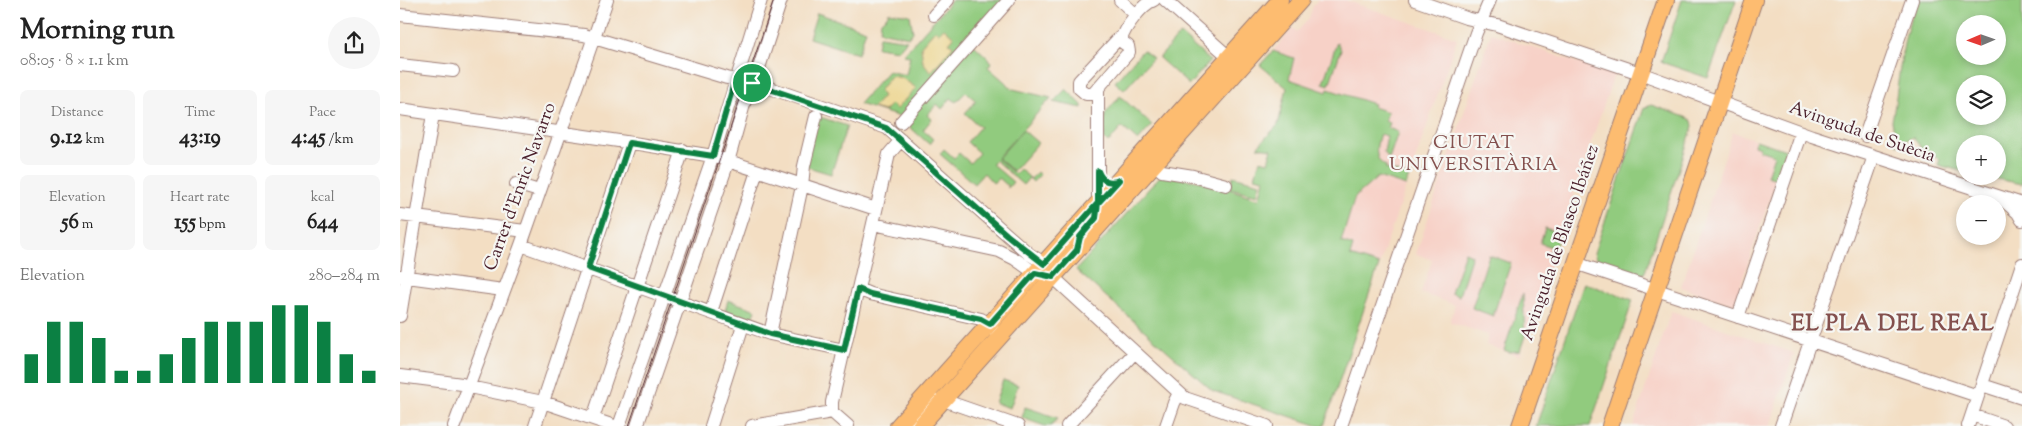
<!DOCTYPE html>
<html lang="en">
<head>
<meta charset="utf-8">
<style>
  :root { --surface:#fff; --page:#f6f6f6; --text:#222; --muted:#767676; --accent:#0b8043 }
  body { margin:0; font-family:"Sorts Mill Goudy",serif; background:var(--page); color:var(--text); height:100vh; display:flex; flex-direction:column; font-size:19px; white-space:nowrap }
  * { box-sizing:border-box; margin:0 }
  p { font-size:16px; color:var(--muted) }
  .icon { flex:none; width:28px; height:28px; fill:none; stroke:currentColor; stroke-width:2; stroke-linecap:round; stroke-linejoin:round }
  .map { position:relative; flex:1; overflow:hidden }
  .details { display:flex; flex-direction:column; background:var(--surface); width:400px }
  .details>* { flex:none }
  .needle { width:32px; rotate:268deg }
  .fabs { position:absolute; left:1556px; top:15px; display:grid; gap:10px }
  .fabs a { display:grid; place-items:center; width:50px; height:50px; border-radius:50%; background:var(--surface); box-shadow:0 2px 8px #0003; font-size:25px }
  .pin { position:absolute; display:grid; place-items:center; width:42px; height:42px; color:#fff; margin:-21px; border:2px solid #fff; border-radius:50%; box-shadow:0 1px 5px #0007 }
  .round { display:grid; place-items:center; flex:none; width:52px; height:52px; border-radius:26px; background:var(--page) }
  .overview { display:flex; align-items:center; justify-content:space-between; height:85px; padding:0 20px }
  h1 { font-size:28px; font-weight:800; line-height:38px }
  .stats { display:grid; grid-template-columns:repeat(3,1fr); gap:8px; height:85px; padding:5px 20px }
  .stats div { display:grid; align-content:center; border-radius:8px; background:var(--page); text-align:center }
  .stats b { font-size:21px; font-weight:800 }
  .stats small { font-size:14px; font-weight:400 }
  .stats p { font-size:14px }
  .chart { height:140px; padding:10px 20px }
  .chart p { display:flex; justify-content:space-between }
  .chart svg { width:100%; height:90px; margin-top:5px; stroke:var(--accent); stroke-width:6 }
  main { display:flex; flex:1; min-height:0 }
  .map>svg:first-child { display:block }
</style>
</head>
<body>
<main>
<section class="details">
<div class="overview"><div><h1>Morning run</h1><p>08:05 · 8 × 1.1 km</p></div><a class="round"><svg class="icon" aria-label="share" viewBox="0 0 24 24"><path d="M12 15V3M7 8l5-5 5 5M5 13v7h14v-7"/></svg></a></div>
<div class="stats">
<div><p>Distance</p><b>9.12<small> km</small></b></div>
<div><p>Time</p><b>43:19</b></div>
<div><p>Pace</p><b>4:45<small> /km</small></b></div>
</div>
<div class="stats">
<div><p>Elevation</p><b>56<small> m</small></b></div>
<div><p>Heart rate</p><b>155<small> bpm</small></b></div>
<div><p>kcal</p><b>644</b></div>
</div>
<div class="chart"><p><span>Elevation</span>280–284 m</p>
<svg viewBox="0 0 160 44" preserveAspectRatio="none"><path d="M5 44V30M15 44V14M25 44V14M35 44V22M45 44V38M55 44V38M65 44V30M75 44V22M85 44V14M95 44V14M105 44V14M115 44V6M125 44V6M135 44V14M145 44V30M155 44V38"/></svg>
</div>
</section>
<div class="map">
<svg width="1622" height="426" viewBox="0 0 1622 426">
  <rect width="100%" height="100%" fill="#f6f6f2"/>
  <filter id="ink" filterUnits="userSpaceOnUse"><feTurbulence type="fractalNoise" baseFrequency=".02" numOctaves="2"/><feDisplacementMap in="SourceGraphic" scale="10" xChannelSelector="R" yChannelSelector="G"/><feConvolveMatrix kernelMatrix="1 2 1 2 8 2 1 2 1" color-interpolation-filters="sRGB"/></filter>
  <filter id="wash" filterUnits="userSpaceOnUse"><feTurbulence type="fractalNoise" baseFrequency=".0096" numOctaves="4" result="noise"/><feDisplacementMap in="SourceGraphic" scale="20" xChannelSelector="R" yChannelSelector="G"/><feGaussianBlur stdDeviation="1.12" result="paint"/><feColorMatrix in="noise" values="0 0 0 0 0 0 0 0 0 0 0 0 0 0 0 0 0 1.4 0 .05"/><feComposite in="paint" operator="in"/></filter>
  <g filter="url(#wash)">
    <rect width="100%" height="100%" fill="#f3dec3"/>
    <!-- built -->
    <path fill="#f7d1c7" d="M918,0H945L1057,38L924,426H919L813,391L676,270L814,184L859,199L894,58L873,51L893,28L897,32L909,18L913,6Z
      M1091,33L1214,75L1119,356L1086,345L1088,335L1050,322L1055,305L1021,293L1032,260L1016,254Z
      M1333,132L1386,150L1334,305L1281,287Z
      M1271,311L1394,353L1370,426H1233Z"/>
    <!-- green -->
    <path fill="#91cb7e" stroke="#6e7554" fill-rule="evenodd" d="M552,0H604L500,117L459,104L488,71L506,75L510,56L503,55Z
      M1282,0H1336L1308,78L1261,62Z
      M1520,0H1622V184L1582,176H1598V144H1565V172L1538,165L1540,159L1525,153L1513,137L1497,145L1492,121L1494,110C1499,82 1503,20 1520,0ZM1565,24H1598V56H1565ZM1565,84H1598V116H1565Z
      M489,12L510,15L513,32L509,37L480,31L481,21L487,16Z
      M417,13L466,30L458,54L409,38Z
      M780,34L810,61L789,85L759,58Z
      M479,36H480L507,40L498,50L477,47Z
      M937,42L941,50L929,85L923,83Z
      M573,44L592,62L588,67L613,89L651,98L597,158L615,174L620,169L631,179L637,172L640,175L633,182L629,178L623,185L595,160L592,164L613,182L608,188V186L599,178L593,183L584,173L574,184L540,154L544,149L554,158L559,153L570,163L579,153L567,142L580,127L565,113L576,101L566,92L556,102L551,98L542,109L537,104L527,115L532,119L523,130L533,139L529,144L504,122Z
      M743,50L753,58L724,90L715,82Z
      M873,51L894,58L889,79L927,92L928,89L974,104L973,107L988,112L985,121L990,123L988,128L998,132L989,159L984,152L987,136L980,134C976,145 973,160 986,166V169L1009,176L1006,186L978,177L955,197L941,242L953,246L950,256L979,265L924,426H919L813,391L676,270L761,175L814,184L859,199L864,179L855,177L860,160L868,162L872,149L857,147L878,125L887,88L860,65Z
      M666,89L682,105V108L653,102Z
      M720,96L752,125L738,141L722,127L708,143L704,139L705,114Z
      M1251,105L1288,118L1292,121L1293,126L1245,272L1242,275H1238L1197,261L1194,253L1244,108Z
      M411,114L447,126L431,174L401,165Z
      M623,130L638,143L613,171L598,158Z
      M1356,140L1386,150L1377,179L1367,176L1374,155L1359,150L1360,147L1354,145Z
      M833,176L860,183L857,195L830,188Z
      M1145,228L1160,233L1151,260L1147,259L1151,247L1140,243Z
      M1065,252L1072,255L1059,296L1051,293Z
      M1089,255L1111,263L1093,316L1072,308Z
      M1184,283L1233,300L1190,426H1136Z
      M1123,293L1125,336L1120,351L1109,352L1104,350Z
      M328,300L356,310L352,321L325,311Z
      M603,380L618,385L610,408L595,403Z
      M625,407L658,418L651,426H645L622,418Z"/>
    <!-- sand -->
    <path fill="#eeda9e" stroke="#9c7c64" d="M544,28L554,37L549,43L553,46L531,72L523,62L521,46L535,30L539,33Z
      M491,76L502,78L516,88L496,109L491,104L484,111L473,108L483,96L479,91Z"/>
  </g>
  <g filter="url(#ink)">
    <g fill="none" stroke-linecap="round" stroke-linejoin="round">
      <defs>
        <path id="minor" d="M720,0L736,15
          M765,0L829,57
          M1015,0L1066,18L1097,25L1240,73L1412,136L1622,204
          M0,15L184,35L327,78L367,87L487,128L629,254L644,263L651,266
          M534,15L548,0
          M718,39L728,46L729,52L693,94H686L679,88V81Z
          M721,40C724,28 742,4 754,0
          M0,65L53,71
          M0,109L239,144L313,156L476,209
          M501,122L609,0
          M1465,136L1512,0
          M755,165L762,171L793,176L826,185
          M116,184L139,191
          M1603,200L1618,213L1622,220
          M698,207V88
          M0,215L125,231
          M473,224L599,251L615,259L635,273L653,277L785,398L867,426
          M121,245L370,334L444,350
          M1175,263L1578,396
          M0,276L103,290
          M458,289L470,294L581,319L590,324L594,331
          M311,312L357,171
          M0,316L33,114
          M1338,317L1401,132
          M370,334L402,186L404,166L416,116
          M0,376L62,384L69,387L143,402L214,426
          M1582,385L1622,398
          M432,412V402L489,154L501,140
          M1572,415L1604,426
          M193,418L283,150
          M54,426L121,245L207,0
          M135,426L229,143
          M219,426L313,156L361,0
          M237,426L328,162L348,90L357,74L381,0
          M311,426L343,325
          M352,426L432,412L448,426
          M509,426L532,402L543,400L618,426
          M667,426L735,352
          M766,426L774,403L779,393
          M941,426L1076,33L1090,0
          M1381,426L1474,156
          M1568,426L1622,264"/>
        <path id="major" d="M498,426L880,0
          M520,426L901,0
          M1120,426L1266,0
          M1210,426L1354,0"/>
      </defs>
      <!-- minor casing -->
      <use href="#minor" stroke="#9e7e77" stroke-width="14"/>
      <!-- major casing -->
      <use href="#major" stroke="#9e7e77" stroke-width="18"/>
      <!-- minor -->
      <use href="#minor" stroke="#fff" stroke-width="12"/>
      <!-- major -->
      <use href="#major" stroke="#fdbc70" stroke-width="16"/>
      <!-- tram -->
      <path stroke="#4a1f2b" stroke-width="1" d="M229,426L374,0"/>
    </g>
  </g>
  <g fill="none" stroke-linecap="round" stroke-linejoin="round" filter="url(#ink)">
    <defs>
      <path id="route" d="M352,83L335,80L313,156L229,143L188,268L370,334L444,350L458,289L470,294L581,319L590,324L635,273L653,277L677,250L680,237L696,218L698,203L719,180C709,184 702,181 698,171V203L644,264L607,235L486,128L352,83"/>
    </defs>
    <!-- route casing -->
    <use href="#route" stroke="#fff" stroke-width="10"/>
    <!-- route -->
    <use href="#route" stroke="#0b8043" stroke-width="6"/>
  </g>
  <g text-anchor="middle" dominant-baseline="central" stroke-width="4.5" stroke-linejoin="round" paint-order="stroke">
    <!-- street labels -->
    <g font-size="18" fill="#4a1f2b" stroke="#f6f6f2">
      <text transform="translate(1462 133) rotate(19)">Avinguda de Suècia</text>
      <text transform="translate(121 187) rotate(-70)">Carrer d'Enric Navarro</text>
      <text transform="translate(1161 243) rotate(-71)">Avinguda de Blasco Ibáñez</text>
    </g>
    <!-- neighbourhood labels -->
    <g font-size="19" letter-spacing="1" fill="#84504e" stroke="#f6f6f2">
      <text x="1074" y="143">CIUTAT<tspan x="1074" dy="22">UNIVERSITÀRIA</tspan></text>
    </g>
    <!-- district labels -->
    <g font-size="22" font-weight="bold" letter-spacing="1" fill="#84504e" stroke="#f6f6f2">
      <text x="1493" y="325">EL PLA DEL REAL</text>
    </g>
  </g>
</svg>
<div class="fabs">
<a><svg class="needle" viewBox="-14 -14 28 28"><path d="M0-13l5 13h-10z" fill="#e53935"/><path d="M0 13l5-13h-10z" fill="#767676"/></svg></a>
<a><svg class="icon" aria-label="layers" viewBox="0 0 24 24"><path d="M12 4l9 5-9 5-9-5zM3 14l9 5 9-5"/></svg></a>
<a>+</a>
<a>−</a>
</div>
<div class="pin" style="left:352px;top:83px;background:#1e9e55"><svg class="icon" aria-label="arrive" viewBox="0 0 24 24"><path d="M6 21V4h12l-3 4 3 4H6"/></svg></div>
</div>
</main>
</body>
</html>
